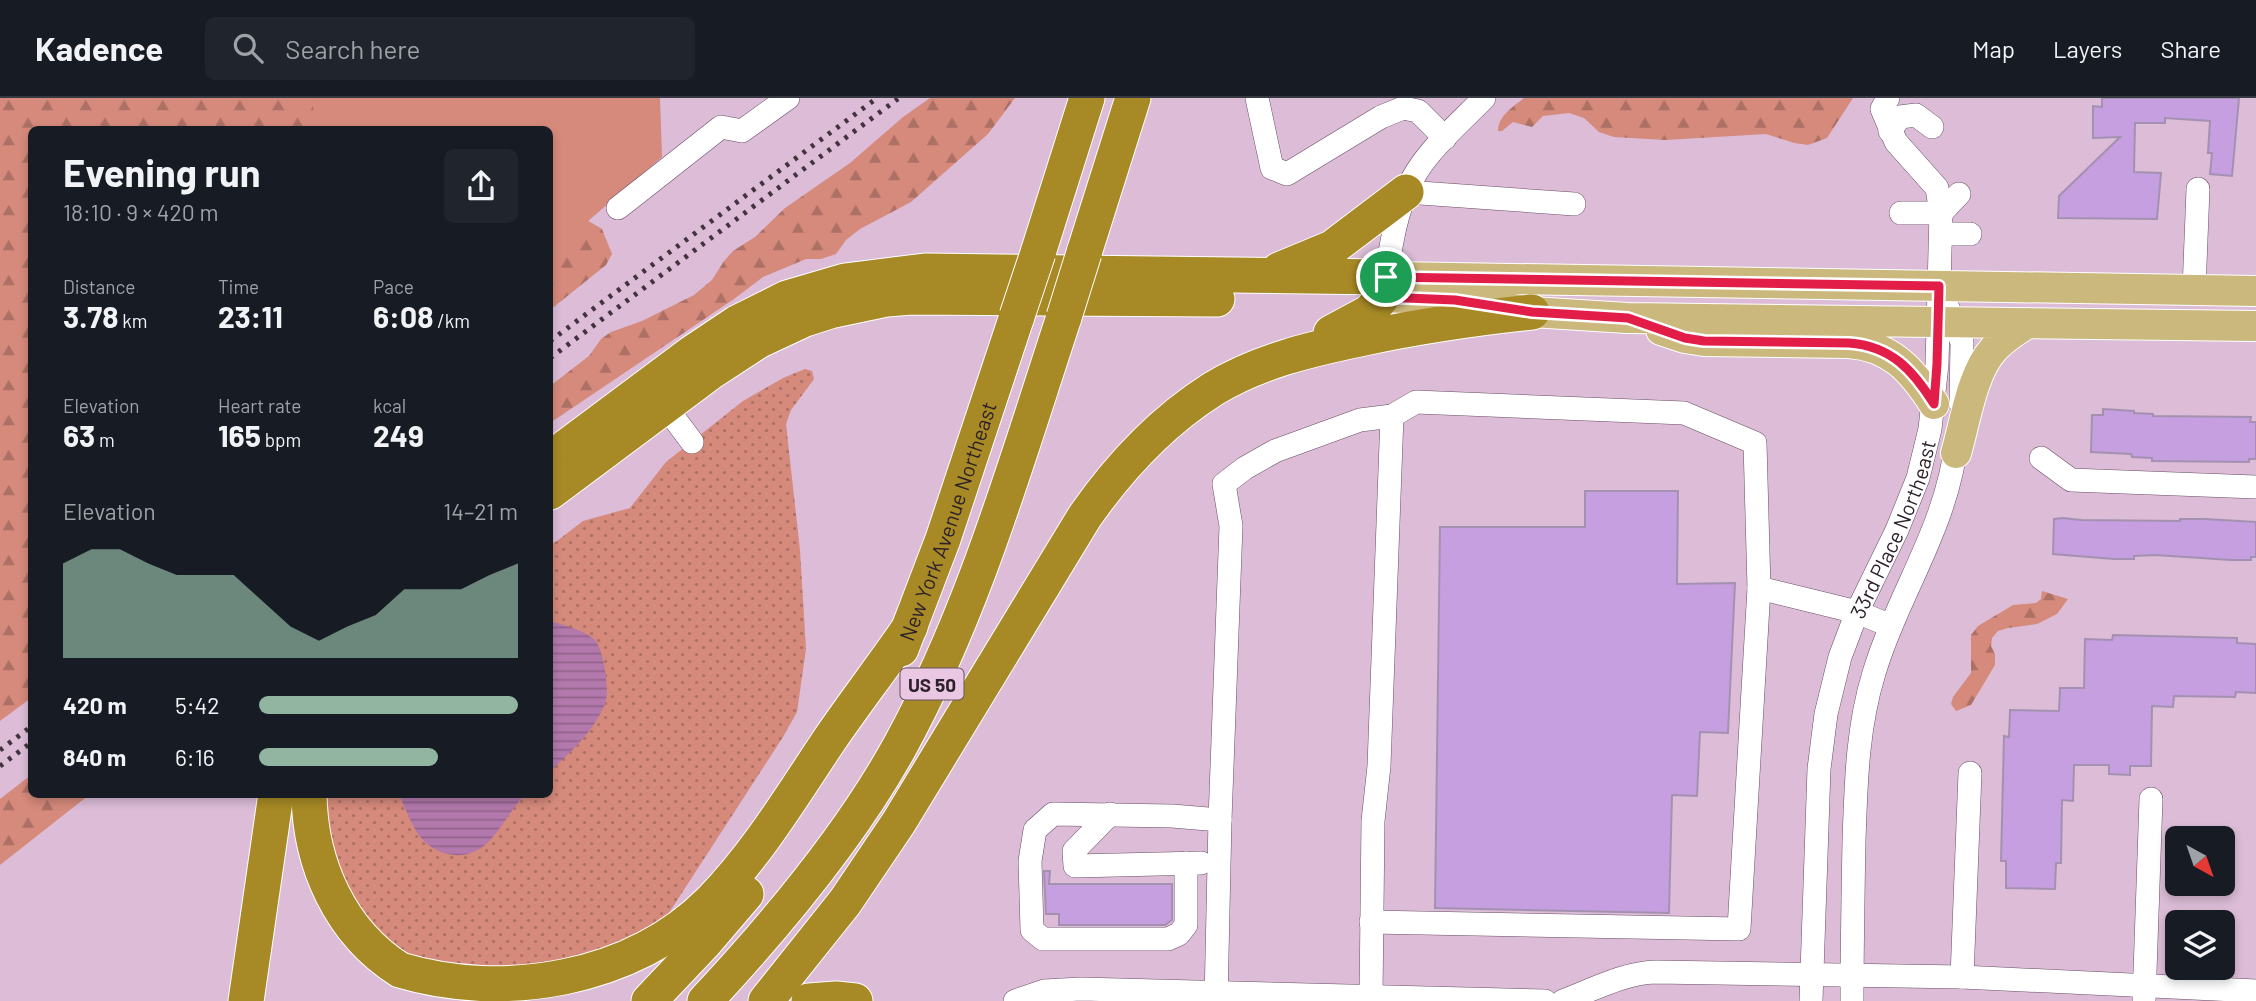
<!DOCTYPE html>
<html lang="en">
<head>
<meta charset="utf-8">
<style>
  :root { --surface:#171b24; --page:#20242c; --text:#f1f3f6; --muted:#9ea1a6; --line:#363941; --accent:#91b5a0 }
  body { margin:0; font-family:Barlow,sans-serif; background:var(--page); color:var(--text); height:100vh; display:flex; flex-direction:column; font-size:26px; white-space:nowrap }
  * { box-sizing:border-box; margin:0 }
  p { font-size:23px; color:var(--muted) }
  .icon { flex:none; width:38px; height:38px; fill:none; stroke:currentColor; stroke-width:2; stroke-linecap:round; stroke-linejoin:round }
  .map { position:relative; flex:1; overflow:hidden }
  .details { position:absolute; left:28px; top:28px; width:525px; height:672px; display:flex; flex-direction:column; background:var(--surface); border-radius:10px; box-shadow:0 4px 10px #0003 }
  .details>* { flex:none }
  .needle { width:46px; rotate:140deg }
  .controls { position:absolute; left:2165px; top:728px; display:grid; gap:14px }
  .controls a { display:grid; place-items:center; width:70px; height:70px; border-radius:10px; background:var(--surface); box-shadow:0 4px 10px #0003; font-size:35px }
  .pin { position:absolute; display:grid; place-items:center; width:60px; height:60px; color:#fff; margin:-30px; border:4px solid #fff; border-radius:50%; box-shadow:0 2px 7px #0007 }
  .round { display:grid; place-items:center; flex:none; width:74px; height:74px; border-radius:10px; background:var(--page) }
  .head { display:flex; align-items:center; justify-content:space-between; height:119px; padding:0 35px }
  h1 { font-size:38px; font-weight:700; line-height:52px }
  .stats { display:grid; grid-template-columns:repeat(3,1fr); gap:10px; height:119px; padding:7px 35px }
  .stats div { display:grid; align-content:center }
  .stats b { font-size:30px; font-weight:700 }
  .stats small { font-size:19px; font-weight:400 }
  .stats p { font-size:19px }
  .chart { height:196px; padding:14px 35px }
  .chart p { display:flex; justify-content:space-between }
  .chart svg { width:100%; height:126px; margin-top:7px; fill:var(--accent); opacity:.7 }
  ul { padding:0 35px; list-style:none; font-size:23px }
  li { display:grid; grid-template-columns:112px 84px 1fr; align-items:center; height:52px }
  li i { height:18px; border-radius:9px; background:var(--accent) }
  header { display:flex; align-items:center; gap:42px; box-sizing:border-box; height:98px; padding:0 35px; background:var(--surface); border-bottom:2px solid var(--line) }
  header strong { font-size:33px }
  nav { display:flex; gap:38px; margin-inline-start:auto; font-size:24px }
  .search { width:490px; height:63px; background:var(--page); display:flex; align-items:center; gap:18px; box-sizing:border-box; padding:0 24px; border-radius:10px; color:var(--muted); font-size:26px }
  .map>svg:first-child { display:block }
</style>
</head>
<body>
<header>
<strong>Kadence</strong>
<div class="search"><svg class="icon" aria-label="search" viewBox="0 0 24 24"><circle cx="10" cy="10" r="6"/><path d="M15 15l6 6"/></svg>Search here</div>
<nav><a>Map</a><a>Layers</a><a>Share</a></nav>
</header>
<div class="map">
<svg width="2256" height="903" viewBox="0 0 2256 903">
  <defs>
    <pattern id="grass-dots" width="8" height="8" patternUnits="userSpaceOnUse" patternTransform="scale(1.75)"><rect width="8" height="8" fill="#d58a7b"/><path d="M2 2h.1M6 6h.1" fill="none" stroke="#ad7065" stroke-width="1.8" stroke-linecap="round"/></pattern>
    <pattern id="forest-firs" width="22" height="20" patternUnits="userSpaceOnUse" patternTransform="scale(1.75)"><rect width="22" height="20" fill="#d58a7b"/><path d="M5 1l3.5 6h-7zM16 11l3.5 6h-7z" fill="#ad7065"/></pattern>
    <pattern id="water-rules" width="6" height="5" patternUnits="userSpaceOnUse" patternTransform="scale(1.75)"><rect width="6" height="5" fill="#b379ac"/><path d="M0 2.5h6" fill="none" stroke="#92638c"/></pattern>
  </defs>
  <rect width="100%" height="100%" fill="#dcbcd7"/>
  <!-- grass -->
  <path fill="url(#grass-dots)" d="M805,271L812,273L814,281L791,312L786,326L800,452L806,551L797,614L783,639L665,821L556,876L429,871L396,848L372,827L353,798L331,756L325,696H550V446L557,443L583,423L630,410L666,364L743,303L783,280Z"/>
  <!-- forest -->
  <path fill="url(#forest-firs)" d="M0,0H654L585,121L602,131L612,156L606,167L550,212V32H32L31,600L0,623Z
    M930,0H1015L988,36L911,104L860,131L846,142L836,156L821,161H806L763,179L734,201L550,325V288L589,258L601,241L611,234L642,223L694,197L712,182L724,163L733,153L755,139L785,110L850,65L903,19Z
    M1524,0H1853L1827,40L1808,47L1794,45L1766,36L1665,42L1614,39L1599,34L1584,20L1569,15L1543,18L1532,29L1513,24L1502,33H1498C1498,18 1513,9 1524,0Z
    M2042,493L2068,501L2057,516L2037,526L2008,530L1998,533L1992,540L1991,548L1995,556V567L1971,607L1956,613L1951,606L1953,599L1971,575V537L1978,528L2013,507L2036,505L2041,501Z
    M31,677L32,696L89,697L0,767V701Z"/>
  <!-- park -->
  <path fill="#d58a7b" d="M312,0H660L662,59L550,156V32L316,31Z"/>
  <!-- water -->
  <path fill="url(#water-rules)" d="M550,523C561,526 586,533 595,542C604,553 610,593 605,606C594,633 571,654 550,673Z
    M399,697V696L525,697C512,710 504,726 492,740C472,765 437,762 418,736C410,724 405,709 399,697Z"/>
  <!-- building -->
  <path fill="#c59fdf" stroke="#a491b1" stroke-width="2" d="M2102,0H2239L2232,78L2210,76L2212,55H2208L2210,23L2165,20V25H2135L2134,74L2161,75L2157,121L2058,120L2059,98L2120,39L2093,40V8L2102,9Z
    M2103,311L2134,313V315L2153,316V318L2251,319L2250,324H2256V361H2249V364L2152,363V360L2132,359L2131,356L2091,354L2092,317H2103Z
    M1585,393H1678L1677,486L1735,485L1728,635L1700,634L1697,698L1672,697L1669,815L1435,810L1440,429H1585Z
    M2063,420L2081,422L2180,423V421H2205L2256,424V459H2251V462H2231L2155,457L2134,458V461H2114L2053,456L2054,421Z
    M2113,537L2237,540V545L2256,546V595L2236,594L2235,599L2174,598L2173,609L2152,608L2151,668H2130V677L2109,676V667H2074L2073,703L2062,702L2061,765H2056L2055,791L2006,790V763H2001L2004,638L2009,639L2010,612L2059,613L2060,590H2084L2085,541L2112,542Z
    M1044,773H1050L1049,786H1172V822L1165,827H1059V816H1046Z"/>
  <g fill="none" stroke-linecap="round" stroke-linejoin="round">
    <defs>
      <g id="minor">
        <path d="M1257,0L1272,70L1287,76L1381,19L1403,10L1418,13L1445,40"/>
        <path d="M1890,33L1900,19L1916,17L1932,29"/>
        <path d="M1406,94L1574,106"/>
        <path d="M618,110L721,29L742,33L788,0"/>
        <path d="M1901,115H1941L1959,96"/>
        <path d="M1941,136H1970"/>
        <path d="M2194,192L2198,91"/>
        <path d="M1383,193C1390,159 1393,123 1407,92C1422,56 1457,28 1484,0"/>
        <path d="M1948,210L1962,244L1961,306"/>
        <path d="M665,308L692,344"/>
        <path d="M2041,360L2071,382L2256,389"/>
        <path d="M1759,490L1857,514L1891,528"/>
        <path d="M1110,716L1074,753L1075,768L1201,765"/>
        <path d="M1186,765V827L1179,836L1168,841H1043L1032,832L1030,763L1035,732L1053,716L1172,718L1220,722"/>
        <path d="M1962,879L1970,675"/>
        <path d="M1371,899L1373,723L1379,668L1392,318"/>
        <path d="M1015,903L1044,893L1081,891L1545,903"/>
        <path d="M1216,903L1220,722L1231,428L1224,386L1245,370L1275,353L1360,322L1392,318L1416,304L1684,315L1755,345L1759,490L1739,831L1371,824"/>
        <path d="M1563,903C1592,892 1624,875 1655,874L1962,879L2256,893"/>
        <path id="s1" d="M1811,903L1819,671L1826,616L1840,559L1857,514L1897,432L1918,380L1930,331L1937,266L1941,115L1937,90L1896,44L1882,11L1888,0"/>
        <path d="M1852,903C1852,850 1853,797 1854,743C1856,686 1857,630 1874,575C1899,493 1948,428 1957,340"/>
        <path d="M2144,903L2151,701"/>
      </g>
      <path id="major" d="M1393,179L2256,193
        M1382,199L1455,202L1532,214L1627,220L2256,228
        M1661,232L1685,240L1704,243L1849,245C1891,248 1912,272 1934,306
        M1956,355C1965,325 1972,275 1993,252C2002,241 2015,233 2028,225"/>
      <g id="highway">
        <path d="M1038,155L1087,0"/>
        <path d="M1084,155L1133,0"/>
        <path d="M1279,172L1332,150L1406,94"/>
        <path d="M1331,235L1370,214L1382,199"/>
        <path d="M550,361L692,255L737,225L787,200L845,183L925,173L1386,179"/>
        <path d="M550,394L712,273L758,243L805,221L830,213L887,201L911,199L1217,201"/>
        <path id="s2" d="M901,551L943,441L1017,218"/>
        <path d="M309,696C310,766 340,834 400,872C503,903 632,882 711,803C758,755 793,696 830,641C856,603 884,567 910,529"/>
        <path d="M246,903L276,696"/>
        <path d="M649,903L705,844L746,796"/>
        <path d="M705,903C776,827 850,739 900,648C974,513 1016,364 1064,219"/>
        <path d="M766,903L845,804L899,724L1085,418C1120,368 1161,324 1213,291C1259,263 1311,251 1364,240C1420,228 1475,220 1532,214"/>
        <path d="M809,903L836,901L855,903"/>
      </g>
    </defs>
    <!-- minor casing -->
    <use href="#minor" stroke="#694d65" stroke-width="24"/>
    <!-- major casing -->
    <use href="#major" stroke="#fff" stroke-width="32"/>
    <!-- highway casing -->
    <use href="#highway" stroke="#fff" stroke-width="37"/>
    <!-- minor -->
    <use href="#minor" stroke="#fff" stroke-width="23"/>
    <!-- major -->
    <use href="#major" stroke="#cab87c" stroke-width="30"/>
    <!-- highway -->
    <use href="#highway" stroke="#a78925" stroke-width="35"/>
    <!-- rail -->
    <path stroke="#42333f" stroke-width="5" stroke-dasharray="3.5 7" stroke-linecap="butt" d="M550,243L877,0
      M550,260L899,0
      M0,652L32,628
      M0,668L32,644"/>
    <defs>
      <path id="highway-bridge" d="M1017,218L1038,155
        M1064,219L1084,155"/>
    </defs>
    <!-- highway-bridge casing -->
    <use href="#highway-bridge" stroke="#fff" stroke-width="37" stroke-linecap="butt"/>
    <!-- highway-bridge -->
    <use href="#highway-bridge" stroke="#a78925" stroke-width="35"/>
  </g>
  <g fill="none" stroke-linecap="round" stroke-linejoin="round">
    <defs>
      <path id="route" d="M1386,179L1939,188L1937,266L1934,306C1913,272 1891,248 1849,245L1704,243L1685,240L1628,220L1532,214L1455,202L1382,199Z"/>
    </defs>
    <!-- route casing -->
    <use href="#route" stroke="#fff" stroke-width="14"/>
    <!-- route -->
    <use href="#route" stroke="#e11d48" stroke-width="9"/>
  </g>
  <g text-anchor="middle" dominant-baseline="central" stroke-width="5" stroke-linejoin="round" paint-order="stroke">
    <!-- shield labels -->
    <rect fill="#eac8e4" stroke="#665362" stroke-width="2" x="900.5" y="570.5" width="63" height="31" rx="5"/>
    <g font-size="19" font-weight="bold" fill="#2d212b">
      <text x="932" y="586">US 50</text>
    </g>
    <!-- street labels -->
    <g font-size="21" fill="#2d212b" stroke="#eac8e4">
      <text stroke="none"><textPath href="#s2" startOffset="136">New York Avenue Northeast</textPath></text>
      <text stroke="none"><textPath href="#s1" startOffset="485">33rd Place Northeast</textPath></text>
    </g>
  </g>
</svg>
<div class="controls">
<a><svg class="needle" viewBox="-14 -14 28 28"><path d="M0-13l5 13h-10z" fill="#e53935"/><path d="M0 13l5-13h-10z" fill="#9ea1a6"/></svg></a>
<a><svg class="icon" aria-label="layers" viewBox="0 0 24 24"><path d="M12 4l9 5-9 5-9-5zM3 14l9 5 9-5"/></svg></a>
</div>
<div class="pin" style="left:1386px;top:179px;background:#1e9e55"><svg class="icon" aria-label="arrive" viewBox="0 0 24 24"><path d="M6 21V4h12l-3 4 3 4H6"/></svg></div>
<section class="details">
<div class="head"><div><h1>Evening run</h1><p>18:10 · 9 × 420 m</p></div><a class="round"><svg class="icon" aria-label="share" viewBox="0 0 24 24"><path d="M12 15V3M7 8l5-5 5 5M5 13v7h14v-7"/></svg></a></div>
<div class="stats">
<div><p>Distance</p><b>3.78<small> km</small></b></div>
<div><p>Time</p><b>23:11</b></div>
<div><p>Pace</p><b>6:08<small> /km</small></b></div>
</div>
<div class="stats">
<div><p>Elevation</p><b>63<small> m</small></b></div>
<div><p>Heart rate</p><b>165<small> bpm</small></b></div>
<div><p>kcal</p><b>249</b></div>
</div>
<div class="chart"><p><span>Elevation</span>14–21 m</p>
<svg viewBox="0 0 160 44" preserveAspectRatio="none"><path d="M0 44V11L10 6L20 6L30 11L40 15L50 15L60 15L70 24L80 33L90 38L100 33L110 29L120 20L130 20L140 20L150 15L160 11V44z"/></svg>
</div>
<ul>
<li><b>420 m</b>5:42<i style="width:100%"></i></li>
<li><b>840 m</b>6:16<i style="width:69%"></i></li>
</ul>
</section>
</div>
</body>
</html>
